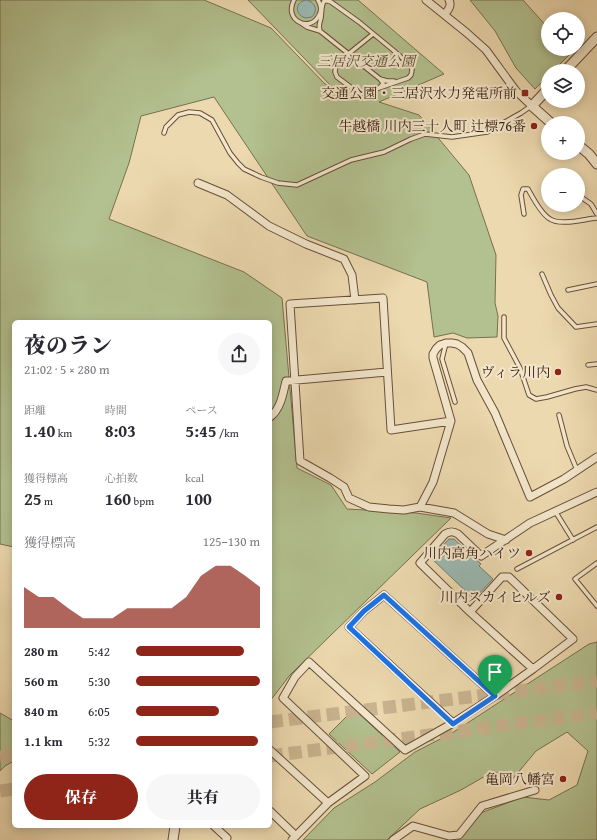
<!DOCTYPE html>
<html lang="ja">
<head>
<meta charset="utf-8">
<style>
  :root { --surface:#fff; --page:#f7f7f7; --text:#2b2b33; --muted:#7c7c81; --accent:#8f2418 }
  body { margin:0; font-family:"Gentium Book Plus","Noto Serif JP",serif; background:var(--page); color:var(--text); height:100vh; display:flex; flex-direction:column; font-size:15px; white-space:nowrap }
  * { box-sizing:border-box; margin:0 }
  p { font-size:13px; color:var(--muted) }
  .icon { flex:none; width:22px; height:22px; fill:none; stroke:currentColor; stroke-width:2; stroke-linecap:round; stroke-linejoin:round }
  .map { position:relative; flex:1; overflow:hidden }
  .side { position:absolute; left:12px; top:320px; width:260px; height:508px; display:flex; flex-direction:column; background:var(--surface); border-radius:6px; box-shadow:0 2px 10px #0003 }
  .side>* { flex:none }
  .fabs { position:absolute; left:541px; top:12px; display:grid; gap:8px }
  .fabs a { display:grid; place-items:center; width:44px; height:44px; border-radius:50%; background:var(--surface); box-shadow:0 2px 10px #0003; font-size:20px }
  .pin { position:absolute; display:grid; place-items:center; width:34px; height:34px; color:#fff; margin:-41px -17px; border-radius:50% 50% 50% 0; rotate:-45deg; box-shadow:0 0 4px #0007 }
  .pin .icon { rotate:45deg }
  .round { display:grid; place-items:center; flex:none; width:42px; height:42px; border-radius:21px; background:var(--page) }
  .summary { display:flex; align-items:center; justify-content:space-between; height:68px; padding:0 12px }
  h1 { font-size:22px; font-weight:800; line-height:30px }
  .figures { display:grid; grid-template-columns:repeat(3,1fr); gap:6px; height:68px; padding:4px 12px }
  .figures div { display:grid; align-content:center }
  .figures b { font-size:17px; font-weight:800 }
  .figures small { font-size:11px; font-weight:400 }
  .figures p { font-size:11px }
  .chart { height:112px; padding:8px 12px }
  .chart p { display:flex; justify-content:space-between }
  .chart svg { width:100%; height:72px; margin-top:4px; fill:var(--accent); opacity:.7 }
  .action { display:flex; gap:8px; margin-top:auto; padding:8px 12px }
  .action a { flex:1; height:46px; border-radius:24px; background:var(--accent); color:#fff; font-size:16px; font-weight:800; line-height:46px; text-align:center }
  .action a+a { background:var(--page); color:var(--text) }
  ul { padding:0 12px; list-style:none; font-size:13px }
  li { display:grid; grid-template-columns:64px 48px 1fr; align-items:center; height:30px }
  li i { height:10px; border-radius:5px; background:var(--accent) }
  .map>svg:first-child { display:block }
</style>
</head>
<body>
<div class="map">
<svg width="597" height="840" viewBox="0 0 597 840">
  <rect width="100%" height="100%" fill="#edd9af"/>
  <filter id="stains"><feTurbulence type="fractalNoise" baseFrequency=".005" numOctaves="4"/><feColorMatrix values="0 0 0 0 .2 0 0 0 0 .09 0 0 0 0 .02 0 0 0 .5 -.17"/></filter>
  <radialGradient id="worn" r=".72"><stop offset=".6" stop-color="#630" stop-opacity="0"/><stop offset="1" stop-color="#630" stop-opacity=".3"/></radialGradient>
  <!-- green -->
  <path fill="#b3c08f" stroke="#777050" d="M0,0H204L271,28L325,84L332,87L248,0H358L444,74L379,102L419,115L469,175L496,255L495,303L498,316L497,337L467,338L453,333L434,337L427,282L307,236L214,97L141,116L129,163L109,219L244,272L282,298L297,468L331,485L347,509L416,513L451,518L290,675L270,701V322H14V547L0,544Z
    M470,0H523L548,28V49H567L571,53L553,71H548V76L535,89L516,68L495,31Z
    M597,642V840H458L478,814L523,797L549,800L577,785L588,751L567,732L536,751L511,781L494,771L461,790L420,809L387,840H303L334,808L375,782L415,752L452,733L589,644Z
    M354,709L400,752L372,774L329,734Z
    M0,713L14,721V761L5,766L0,771Z"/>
  <!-- water -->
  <path fill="#9bb9b2" stroke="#757c72" d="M307,0C316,3 318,10 312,17L305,18C294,14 295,1 307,0Z
    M449,539H454L481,564L479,566L493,579L474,599L431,558Z"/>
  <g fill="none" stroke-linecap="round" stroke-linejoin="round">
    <!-- motorway-tunnel -->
    <path stroke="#c9b490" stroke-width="13" stroke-dasharray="13 6" stroke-linecap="butt" d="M270,722L597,681
      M270,756L597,713
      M0,757L14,755
      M0,791L14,789"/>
    <defs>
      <path id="service" d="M294,0C283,21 311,33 319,15C322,10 321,5 318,0
        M301,23L307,27L320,31L380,79L387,81H394
        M320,31C318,25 320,23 321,18C322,12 321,7 324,1H328L331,2L359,22L393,50L411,66L412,70L411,75L408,78L379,88
        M373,34L336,64L335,72L337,77L353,89L360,93H366L379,88L382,85L383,83L380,79
        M164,133L166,127L178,115L189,112L200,113L212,120L230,153L238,163L244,169L261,177L278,183L297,185L351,160L384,152L411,139L425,134L452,137L487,132L521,113L531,106
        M578,195L591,204L597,214
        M524,214L521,195L523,189H528C533,198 541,214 550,219C561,226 584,219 597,218
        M542,274L551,295L558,308L576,327L597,324
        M568,290L597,284
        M504,317V338L520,368L529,395L536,399L547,397L575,389L586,387L597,390
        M446,343L442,359L455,402
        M588,365L597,364
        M559,415L567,446L577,470
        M555,511L573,540
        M597,563L575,579L597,606
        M517,569L597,527"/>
      <path id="minor" d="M426,0L467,33L486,50L516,91L532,106
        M445,14C448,10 452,6 449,0
        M198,183L227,195L269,226L306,244L344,259L352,275L355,300
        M270,417C281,409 283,393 286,381L387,372
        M451,421L391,430L383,298L290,304L300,461L330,478L344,487L349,498L369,507L389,509L404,510L420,507L454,513L488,534L506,540
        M420,507L433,482L451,421L433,358V354L436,349L440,345L446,343H452L457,344L462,347L468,353L477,380L495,413L530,497L564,479L597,457
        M470,612L502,577H509L573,639L533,669L470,612L420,563L445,534C450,531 453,531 458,534L481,556L530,523L597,492
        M453,723L349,627L364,611L384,595L495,696
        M270,750L328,803
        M270,811L296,836
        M214,826L227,838L226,840
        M292,840L328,803L365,776L283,698L295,677L309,662L405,750L453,723L495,696L533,669
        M393,840L413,826L449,836L459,835L482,806L535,790"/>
      <path id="tertiary" d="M565,71L597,37
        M548,89L532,106L551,123
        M578,145L589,154L597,164
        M173,840L175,826"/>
    </defs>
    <!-- service casing -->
    <use href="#service" stroke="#684f39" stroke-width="5.5"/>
    <!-- minor casing -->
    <use href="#minor" stroke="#684f39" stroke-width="9"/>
    <!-- tertiary casing -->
    <use href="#tertiary" stroke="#684f39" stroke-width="11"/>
    <!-- service -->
    <use href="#service" stroke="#f3e6cb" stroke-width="3.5"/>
    <!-- minor -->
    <use href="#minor" stroke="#f3e6cb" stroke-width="7"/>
    <!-- tertiary -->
    <use href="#tertiary" stroke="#f3e6cb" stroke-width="9"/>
  </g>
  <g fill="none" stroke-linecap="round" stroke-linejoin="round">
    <defs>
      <path id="route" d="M384,595L495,696L453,724L349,627L364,611Z"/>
    </defs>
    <!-- route casing -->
    <use href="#route" stroke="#fff" stroke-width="8"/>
    <!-- route -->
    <use href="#route" stroke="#1a73e8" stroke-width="5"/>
  </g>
  <!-- markers -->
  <g fill="#8f2418" stroke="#f3e6cb" stroke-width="1.5">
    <rect x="521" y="89" width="8" height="8" rx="2"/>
    <circle cx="534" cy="126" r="4"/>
    <circle cx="558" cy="372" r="4"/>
    <circle cx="529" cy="553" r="4"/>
    <circle cx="559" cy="597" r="4"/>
    <circle cx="563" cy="779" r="4"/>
  </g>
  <g text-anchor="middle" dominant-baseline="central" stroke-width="4" stroke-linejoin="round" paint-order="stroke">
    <!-- park labels -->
    <g font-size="14" font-style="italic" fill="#594931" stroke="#f3e6cb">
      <text x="366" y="61">三居沢交通公園</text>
    </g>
    <!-- poi labels -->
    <g font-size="14" fill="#3b2112" stroke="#f3e6cb" text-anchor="end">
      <text x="517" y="93">交通公園・三居沢水力発電所前</text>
      <text x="526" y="126">牛越橋 川内三十人町 辻標76番</text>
      <text x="550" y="372">ヴィラ川内</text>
      <text x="521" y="553">川内高角ハイツ</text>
      <text x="551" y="597">川内スカイヒルズ</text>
      <text x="555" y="779">亀岡八幡宮</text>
    </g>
  </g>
  <rect width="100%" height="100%" filter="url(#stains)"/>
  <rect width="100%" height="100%" fill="url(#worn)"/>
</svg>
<div class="fabs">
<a><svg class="icon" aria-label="locate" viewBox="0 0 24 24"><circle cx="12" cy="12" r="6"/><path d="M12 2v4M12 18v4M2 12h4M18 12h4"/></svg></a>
<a><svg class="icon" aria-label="layers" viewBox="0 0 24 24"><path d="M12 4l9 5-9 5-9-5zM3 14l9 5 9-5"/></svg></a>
<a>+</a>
<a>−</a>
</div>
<div class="pin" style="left:495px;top:696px;background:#1e9e55"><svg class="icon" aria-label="arrive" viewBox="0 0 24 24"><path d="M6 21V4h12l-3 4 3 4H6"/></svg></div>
<section class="side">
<div class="summary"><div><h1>夜のラン</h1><p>21:02 · 5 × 280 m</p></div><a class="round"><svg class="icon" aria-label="share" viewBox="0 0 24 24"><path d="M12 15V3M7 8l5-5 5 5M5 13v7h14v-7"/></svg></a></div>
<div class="figures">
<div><p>距離</p><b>1.40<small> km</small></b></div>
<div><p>時間</p><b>8:03</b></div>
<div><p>ペース</p><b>5:45<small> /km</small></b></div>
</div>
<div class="figures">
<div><p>獲得標高</p><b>25<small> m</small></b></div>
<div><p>心拍数</p><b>160<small> bpm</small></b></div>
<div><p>kcal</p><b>100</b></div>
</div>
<div class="chart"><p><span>獲得標高</span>125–130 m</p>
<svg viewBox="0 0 160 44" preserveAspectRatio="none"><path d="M0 44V19L10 25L20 25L30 32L40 38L50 38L60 38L70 32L80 32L90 32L100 32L110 25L120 12L130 6L140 6L150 12L160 19V44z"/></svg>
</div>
<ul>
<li><b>280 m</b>5:42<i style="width:87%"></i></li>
<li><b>560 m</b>5:30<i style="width:100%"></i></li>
<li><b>840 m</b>6:05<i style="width:67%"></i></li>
<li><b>1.1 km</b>5:32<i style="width:98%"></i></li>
</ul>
<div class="action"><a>保存</a><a>共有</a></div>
</section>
</div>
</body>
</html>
